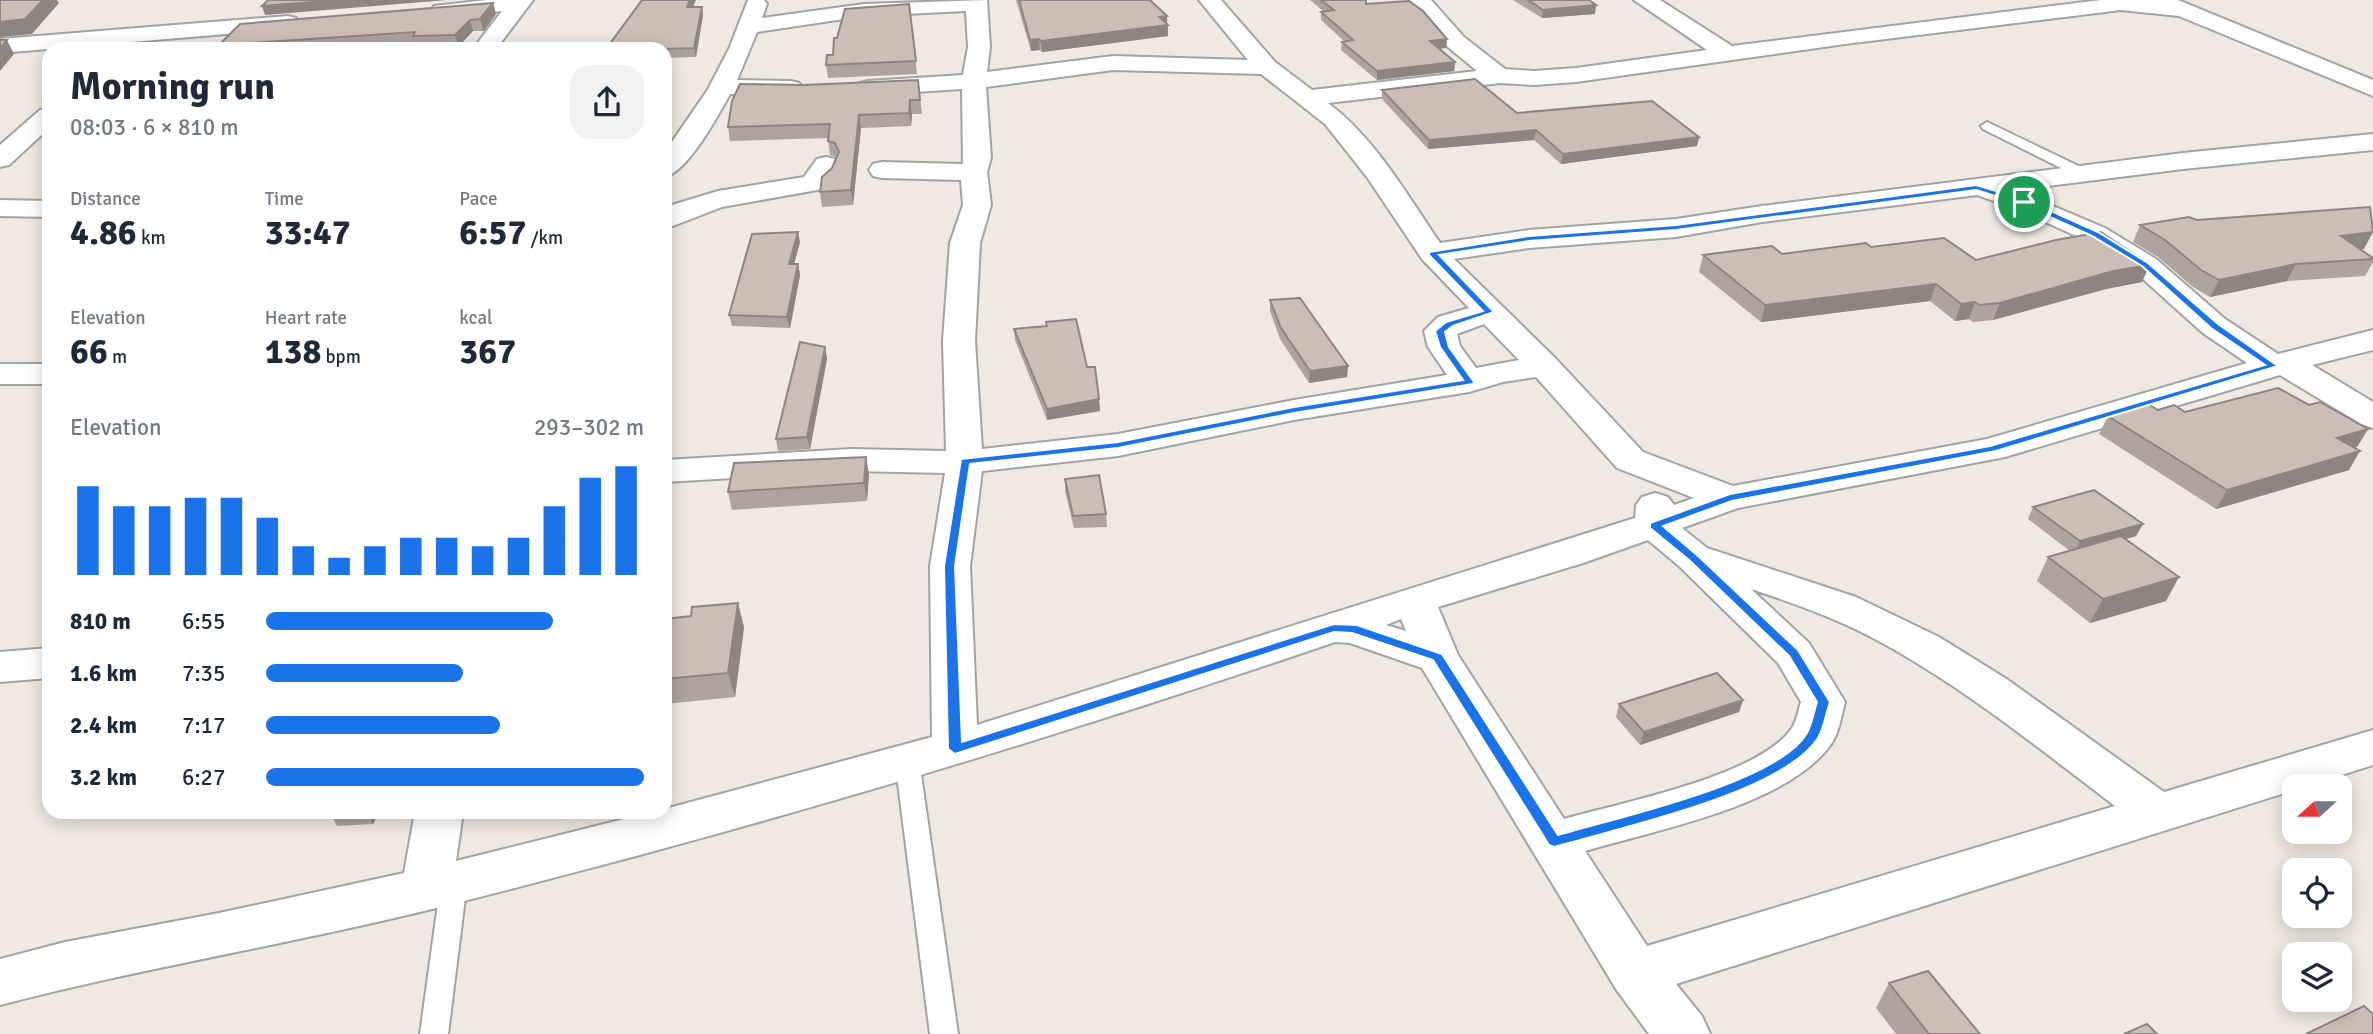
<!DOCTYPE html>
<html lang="en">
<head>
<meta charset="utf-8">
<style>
  :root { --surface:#fff; --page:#f2f2f3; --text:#1f2937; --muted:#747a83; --accent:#1a73e8 }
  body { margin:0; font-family:Signika,sans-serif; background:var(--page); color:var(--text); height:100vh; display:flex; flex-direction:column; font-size:26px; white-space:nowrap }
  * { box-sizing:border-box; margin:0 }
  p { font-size:23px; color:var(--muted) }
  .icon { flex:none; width:38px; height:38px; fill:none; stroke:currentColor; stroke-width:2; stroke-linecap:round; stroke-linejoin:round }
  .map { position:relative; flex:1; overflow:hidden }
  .details { position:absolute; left:42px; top:42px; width:630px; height:777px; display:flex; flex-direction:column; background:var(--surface); border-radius:21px; box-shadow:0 4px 18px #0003 }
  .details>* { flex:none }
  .needle { width:46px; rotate:249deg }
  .buttons { position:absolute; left:2282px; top:774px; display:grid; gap:14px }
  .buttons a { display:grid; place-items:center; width:70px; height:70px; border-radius:14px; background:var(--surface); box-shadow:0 4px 18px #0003; font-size:35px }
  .pin { position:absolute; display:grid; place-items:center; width:60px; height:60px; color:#fff; margin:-30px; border:4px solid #fff; border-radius:50%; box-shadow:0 2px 7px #0007 }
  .round { display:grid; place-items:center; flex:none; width:74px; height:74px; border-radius:21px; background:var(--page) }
  .summary { display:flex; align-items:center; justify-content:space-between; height:119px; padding:0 28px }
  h1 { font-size:38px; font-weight:800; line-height:52px }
  .figures { display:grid; grid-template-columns:repeat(3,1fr); gap:10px; height:119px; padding:7px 28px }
  .figures div { display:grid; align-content:center }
  .figures b { font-size:35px; font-weight:800 }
  .figures small { font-size:19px; font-weight:400 }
  .figures p { font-size:19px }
  .chart { height:196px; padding:14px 28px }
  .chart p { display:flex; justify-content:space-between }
  .chart svg { width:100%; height:126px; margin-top:7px; stroke:var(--accent); stroke-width:6 }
  ul { padding:0 28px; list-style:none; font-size:23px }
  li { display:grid; grid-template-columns:112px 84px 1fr; align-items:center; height:52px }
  li i { height:18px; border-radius:9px; background:var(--accent) }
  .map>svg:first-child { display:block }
</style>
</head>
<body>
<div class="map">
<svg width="2373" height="1034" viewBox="0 0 2373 1034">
  <rect width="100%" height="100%" fill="#efe9e1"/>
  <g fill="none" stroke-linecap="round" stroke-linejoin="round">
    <defs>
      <path id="lane" d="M1987,122L2091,172L2093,175L2086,179L2081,178L1983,129L1981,126Z
        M907,751L915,754L919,760L958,1034H930L895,760L899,754Z
        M454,872L463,875L467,882L448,1034H420L441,882L445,875Z"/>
      <path id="street" d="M487,0H533L496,49H473L502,11L442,17L434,16L431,11L434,6Z
        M748,0H764L767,4L762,18L864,4L987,0L990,47L987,72L1113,56L1248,60L1199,0H1221L1275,62L1312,90L1477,71L1448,47L1409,0H1431L1464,37L1505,69L1534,71L1576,68L1707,50L1634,0H1660L1732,46L2101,0H2178L2373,80V96L2179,16L2121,10L1845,44L1576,82L1534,85L1500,83L1328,103C1375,138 1407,195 1440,243L1529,230L1676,219L1762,206L2183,153L2373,134V150L2183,169L2015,190L2105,228L2156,259L2225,319L2278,354L2373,330V350L2312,365L2373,402V428L2361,424L2280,375L2005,457L1738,508L1682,528L1707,548L1856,597L1939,637L2008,680L2164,792L2373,730V765L2307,786H2294V790L1676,984L1702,1016L1710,1034H1649L1616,989L1422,668L1350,643L1335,642C1037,744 733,834 428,910C286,945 141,968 0,1005V959L65,942L219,913L404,873L415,812H463L456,861L652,812H665V809L932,737L930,566L945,473L851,471L665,482V460L851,449L946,451L943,341L950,243L963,205L961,180L882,178L873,176L869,170L873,164L882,162L963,164L962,89L868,95L860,93L856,88L860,83L868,81L963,75L968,47L966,11L864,16L757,32L737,80L791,81L799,83L803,88L799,93L791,95L730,94C718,116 688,171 665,177V152L707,91L729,49ZM1113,70L1261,74L1325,124L1367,177L1422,259L1469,308L1438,317L1424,331L1428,347L1447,375L1294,400L1118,434L982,449L975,341L980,243L991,205L987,172L991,158L986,87ZM1977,195L2014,208L2085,240L2134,271L2203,333L2247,363L1987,439L1733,486L1643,452L1556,359L1454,259L1529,248L1676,237L1762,222ZM1484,324L1519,360L1476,368L1460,346L1457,334ZM1536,377L1617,468L1694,498L1674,505L1668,497L1655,493L1642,497L1636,505L1635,518L977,725L970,566L982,471L1118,456L1294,420L1469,392L1503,382ZM1648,540L1679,566L1778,663L1801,702C1798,710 1797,721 1792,728C1760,776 1620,803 1564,819L1458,655L1438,607L1583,563ZM1751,589C1793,603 1836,618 1875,639C1961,685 2037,747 2115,806L1647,946L1585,851C1656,830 1784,806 1829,747C1839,735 1841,717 1845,702L1809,643ZM1401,619L1406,631L1386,625Z
        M288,16L296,18L299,23L296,28L0,53V39Z
        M49,108V128L9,165L0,167V145L40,110Z
        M826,157L835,159L839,165L832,181L823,189L722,207L665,229V209L672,205L718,191L804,177L817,159Z
        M0,200L49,201V217L0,216Z
        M0,364H49V384H0Z
        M49,648V678L0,682V652Z"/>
    </defs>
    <!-- lane casing -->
    <use href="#lane" stroke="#a3a3a3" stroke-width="4"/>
    <!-- street casing -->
    <use href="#street" stroke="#a3a3a3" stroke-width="4"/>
    <!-- lane -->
    <use href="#lane" fill="#fff" fill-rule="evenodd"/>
    <!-- street -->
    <use href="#street" fill="#fff" fill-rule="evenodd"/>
  </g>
  <!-- wall -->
  <path fill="#afa39d" d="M1016,0H1150L1168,25V36L1042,52L1040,50L1031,51Z
    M1310,0H1366V4L1447,39L1446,48L1439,49L1455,62L1454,71L1377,80L1341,50L1342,42L1344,41L1321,20V12H1324Z
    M1513,0H1589L1596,5L1595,14L1542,18Z
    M493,3L496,14L484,31H473L459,46L416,47V44L343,49H221L219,45Z
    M909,4L917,74L828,78L826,65L833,55L837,38Z
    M693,7H702L703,15L696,57L665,58V49Z
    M918,80L922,114H912L911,126L861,128L853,205L822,207L820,192L837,157L830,155L828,138L730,141L728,127L804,85Z
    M1382,90L1517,113L1699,137L1697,146L1561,164L1534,140L1428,149L1382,99Z
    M2197,220L2364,249H2360L2373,258V262L2365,276L2287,281L2210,297L2193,287L2158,257L2133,242L2140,225Z
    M800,242L794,264H798L800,275L790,328L732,326L729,315Z
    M1871,247L1976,260L2142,282L2106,289L1993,320L1973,322L1969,319L1955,321L1930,301L1761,322L1699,272L1703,255L1782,254Z
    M1270,300L1348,366L1347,377L1309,383L1280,339L1270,311Z
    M1046,322L1087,367L1099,399L1100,411L1047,420L1015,340L1014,329L1047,326Z
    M825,347L827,359L810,449L778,451L776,439Z
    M2309,405L2368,429L2357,447L2355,448L2349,470L2216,509L2099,434L2108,416L2158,410L2185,412Z
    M869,474L867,501L732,510L728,492Z
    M1065,479L1106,514L1107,527L1074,528L1065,491Z
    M2033,507L2143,524L2136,536L2126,539L2166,601L2090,623L2037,581L2048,557L2070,551L2028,519Z
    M665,619L744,627L735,697L665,704Z
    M1743,700L1739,712L1640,745L1616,717L1619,704Z
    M331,812H379L373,824L337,826L330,813Z
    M1889,983L1980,1034H1896L1876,1008Z"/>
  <!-- shaded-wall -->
  <path fill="#8e8580" d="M43,0H57L59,3L32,34L0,37V22Z
    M339,0H447L265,15L262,6Z
    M690,0H696L689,16L687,7Z
    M493,3L496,14L484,31L480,19Z
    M1596,5L1595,14L1542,18L1543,10Z
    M702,7L703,15L696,57L694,48Z
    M1167,16L1168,36L1042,52L1041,41Z
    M470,20L473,31L459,46L455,35Z
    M1039,39L1040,50L1031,51L1030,40Z
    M1447,39L1446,48L1429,50L1430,41Z
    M7,40L14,54L0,71V48Z
    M1455,62L1454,71L1377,80V71Z
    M910,100L912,114L911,126L909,113Z
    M859,115L861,128L853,205L851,190Z
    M1536,130L1534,140L1428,149L1429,140Z
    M1699,137L1697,146L1561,164L1563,154Z
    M798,232L800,242L791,275L789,264Z
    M2373,232L2364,249L2332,253L2341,236Z
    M798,264L800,275L790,328L787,317Z
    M2296,264L2287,281L2210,297L2219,280Z
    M2150,265L2142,282L2106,289L1993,320L2000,303L2113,271Z
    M1936,284L1930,301L1761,322L1765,305Z
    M1975,302L1969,319L1955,321L1961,304Z
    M825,347L827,359L810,449L807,437Z
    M1348,366L1347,377L1309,383L1310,371Z
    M1099,399L1100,411L1047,420V409Z
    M2368,429L2357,447L2326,456L2337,438Z
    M2360,451L2349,470L2216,509L2227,490Z
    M866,457L869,474L867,501L864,483Z
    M2143,524L2136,536L2074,554L2080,541Z
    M2179,577L2166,601L2090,623L2103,599Z
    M738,603L744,627L735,697L728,673Z
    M1743,700L1739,712L1640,745L1644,732Z
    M366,812H379L373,824Z"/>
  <!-- building -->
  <path fill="#cbbeb7" stroke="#8e8580" stroke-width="2" d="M0,0H43L25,19L0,22Z
    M268,0H339L262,6Z
    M642,0H690L687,7H702L694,48L665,49H606Z
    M1019,0H1150L1167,16L1159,17L1168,25L1041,41L1039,39L1030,40Z
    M1321,0H1366V4L1409,1L1423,11L1447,39L1430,41L1455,62L1377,71L1342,42L1353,40L1321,12L1334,10Z
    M1528,0H1589L1596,5L1543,10Z
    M493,3L480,19L470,20L455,35L413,36L415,32L219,45L240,24Z
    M909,4L916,61L826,65L827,55H833L834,38H837L845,9Z
    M0,40H7L0,48Z
    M1475,79L1517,113L1652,101L1699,137L1563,154L1536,130L1429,140L1382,90Z
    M918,80L920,100H910L909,113L859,115L851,190L820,192L822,177L832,168L839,152L835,143L828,141L830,124L728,127L732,101L740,84L804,85Z
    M2370,207L2373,232L2341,236L2373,258V259L2296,264L2219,280L2201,270L2165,240L2140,225L2189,217L2197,220Z
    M798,232L789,264H798L787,317L729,315L752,234Z
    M2101,232L2150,265L2113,271L2000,303L1979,305L1975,302L1961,304L1936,284L1765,305L1703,255L1772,246L1782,254L1866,243L1871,247L1944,238L1976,260L2056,240Z
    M1300,298L1348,366L1310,371L1281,328L1270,300Z
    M1076,319L1087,367H1095L1099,399L1047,409L1014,329L1047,326L1046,322Z
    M800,342L825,347L807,437L776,439Z
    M2278,388L2309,405L2320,402L2368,429L2337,438L2360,451L2227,490L2108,416L2148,404L2158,410L2174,405L2185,412Z
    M866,457L864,483L728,492L734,463Z
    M1099,475L1106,514L1073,516L1065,479Z
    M2094,490L2143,524L2080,541L2033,507Z
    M2121,536L2179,577L2103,599L2048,557Z
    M738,603L728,673L665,679V619L691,616L692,607Z
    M1717,673L1743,700L1644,732L1619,704Z
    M331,812H357L330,813Z
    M1928,971L1980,1034H1929L1889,983Z
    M2364,1006L2373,1014V1034H2306Z
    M2147,1024L2157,1034H2124Z"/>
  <!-- route -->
  <path fill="#1a73e8" stroke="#fff" stroke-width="2" fill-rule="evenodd" d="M1976,185L2026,200L2098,232L2148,263L2218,324L2278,366L1996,451L1732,501L1663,526L1697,555L1798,650L1830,702C1826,713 1824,728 1818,738C1783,793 1619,828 1554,847L1549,845L1433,660L1352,633L1334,632L955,754L948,749L944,566L961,459L1118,442L1294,407L1463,380L1440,347L1435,331L1446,322L1483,311L1429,255V252L1529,236L1676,225ZM1976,190L2021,204L2092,236L2142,266L2211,328L2265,365L1990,446L1730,494L1650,523V528L1689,560L1789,656L1817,702C1814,711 1812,724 1807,733C1778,783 1615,818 1558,835L1442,654L1357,625L1334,624L962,742L955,566L970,464L1118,448L1294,413L1473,384L1474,382L1449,347L1445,332L1453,326L1494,312L1439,255L1529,241L1676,230Z"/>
</svg>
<div class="buttons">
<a><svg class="needle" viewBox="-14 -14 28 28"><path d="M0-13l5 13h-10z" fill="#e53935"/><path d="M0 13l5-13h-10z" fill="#747a83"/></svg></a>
<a><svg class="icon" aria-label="locate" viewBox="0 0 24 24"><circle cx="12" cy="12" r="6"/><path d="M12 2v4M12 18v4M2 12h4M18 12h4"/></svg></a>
<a><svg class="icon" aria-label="layers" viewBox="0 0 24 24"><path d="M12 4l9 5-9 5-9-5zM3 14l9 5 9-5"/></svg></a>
</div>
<div class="pin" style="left:2024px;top:202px;background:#1e9e55"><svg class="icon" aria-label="arrive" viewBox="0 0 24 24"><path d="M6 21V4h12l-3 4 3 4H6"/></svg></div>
<section class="details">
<div class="summary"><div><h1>Morning run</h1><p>08:03 · 6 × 810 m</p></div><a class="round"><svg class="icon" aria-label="share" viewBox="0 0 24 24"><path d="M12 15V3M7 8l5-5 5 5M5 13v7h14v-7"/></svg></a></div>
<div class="figures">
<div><p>Distance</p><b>4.86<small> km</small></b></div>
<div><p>Time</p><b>33:47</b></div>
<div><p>Pace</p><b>6:57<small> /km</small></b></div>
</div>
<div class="figures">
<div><p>Elevation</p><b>66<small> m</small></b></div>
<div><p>Heart rate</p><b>138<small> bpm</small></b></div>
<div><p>kcal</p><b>367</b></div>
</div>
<div class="chart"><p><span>Elevation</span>293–302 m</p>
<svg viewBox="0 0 160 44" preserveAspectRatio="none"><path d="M5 44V13M15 44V20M25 44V20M35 44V17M45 44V17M55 44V24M65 44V34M75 44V38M85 44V34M95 44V31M105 44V31M115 44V34M125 44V31M135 44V20M145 44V10M155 44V6"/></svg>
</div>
<ul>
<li><b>810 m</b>6:55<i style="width:76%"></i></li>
<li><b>1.6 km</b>7:35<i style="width:52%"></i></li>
<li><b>2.4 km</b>7:17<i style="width:62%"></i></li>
<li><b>3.2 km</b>6:27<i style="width:100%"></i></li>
</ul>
</section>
</div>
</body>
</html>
